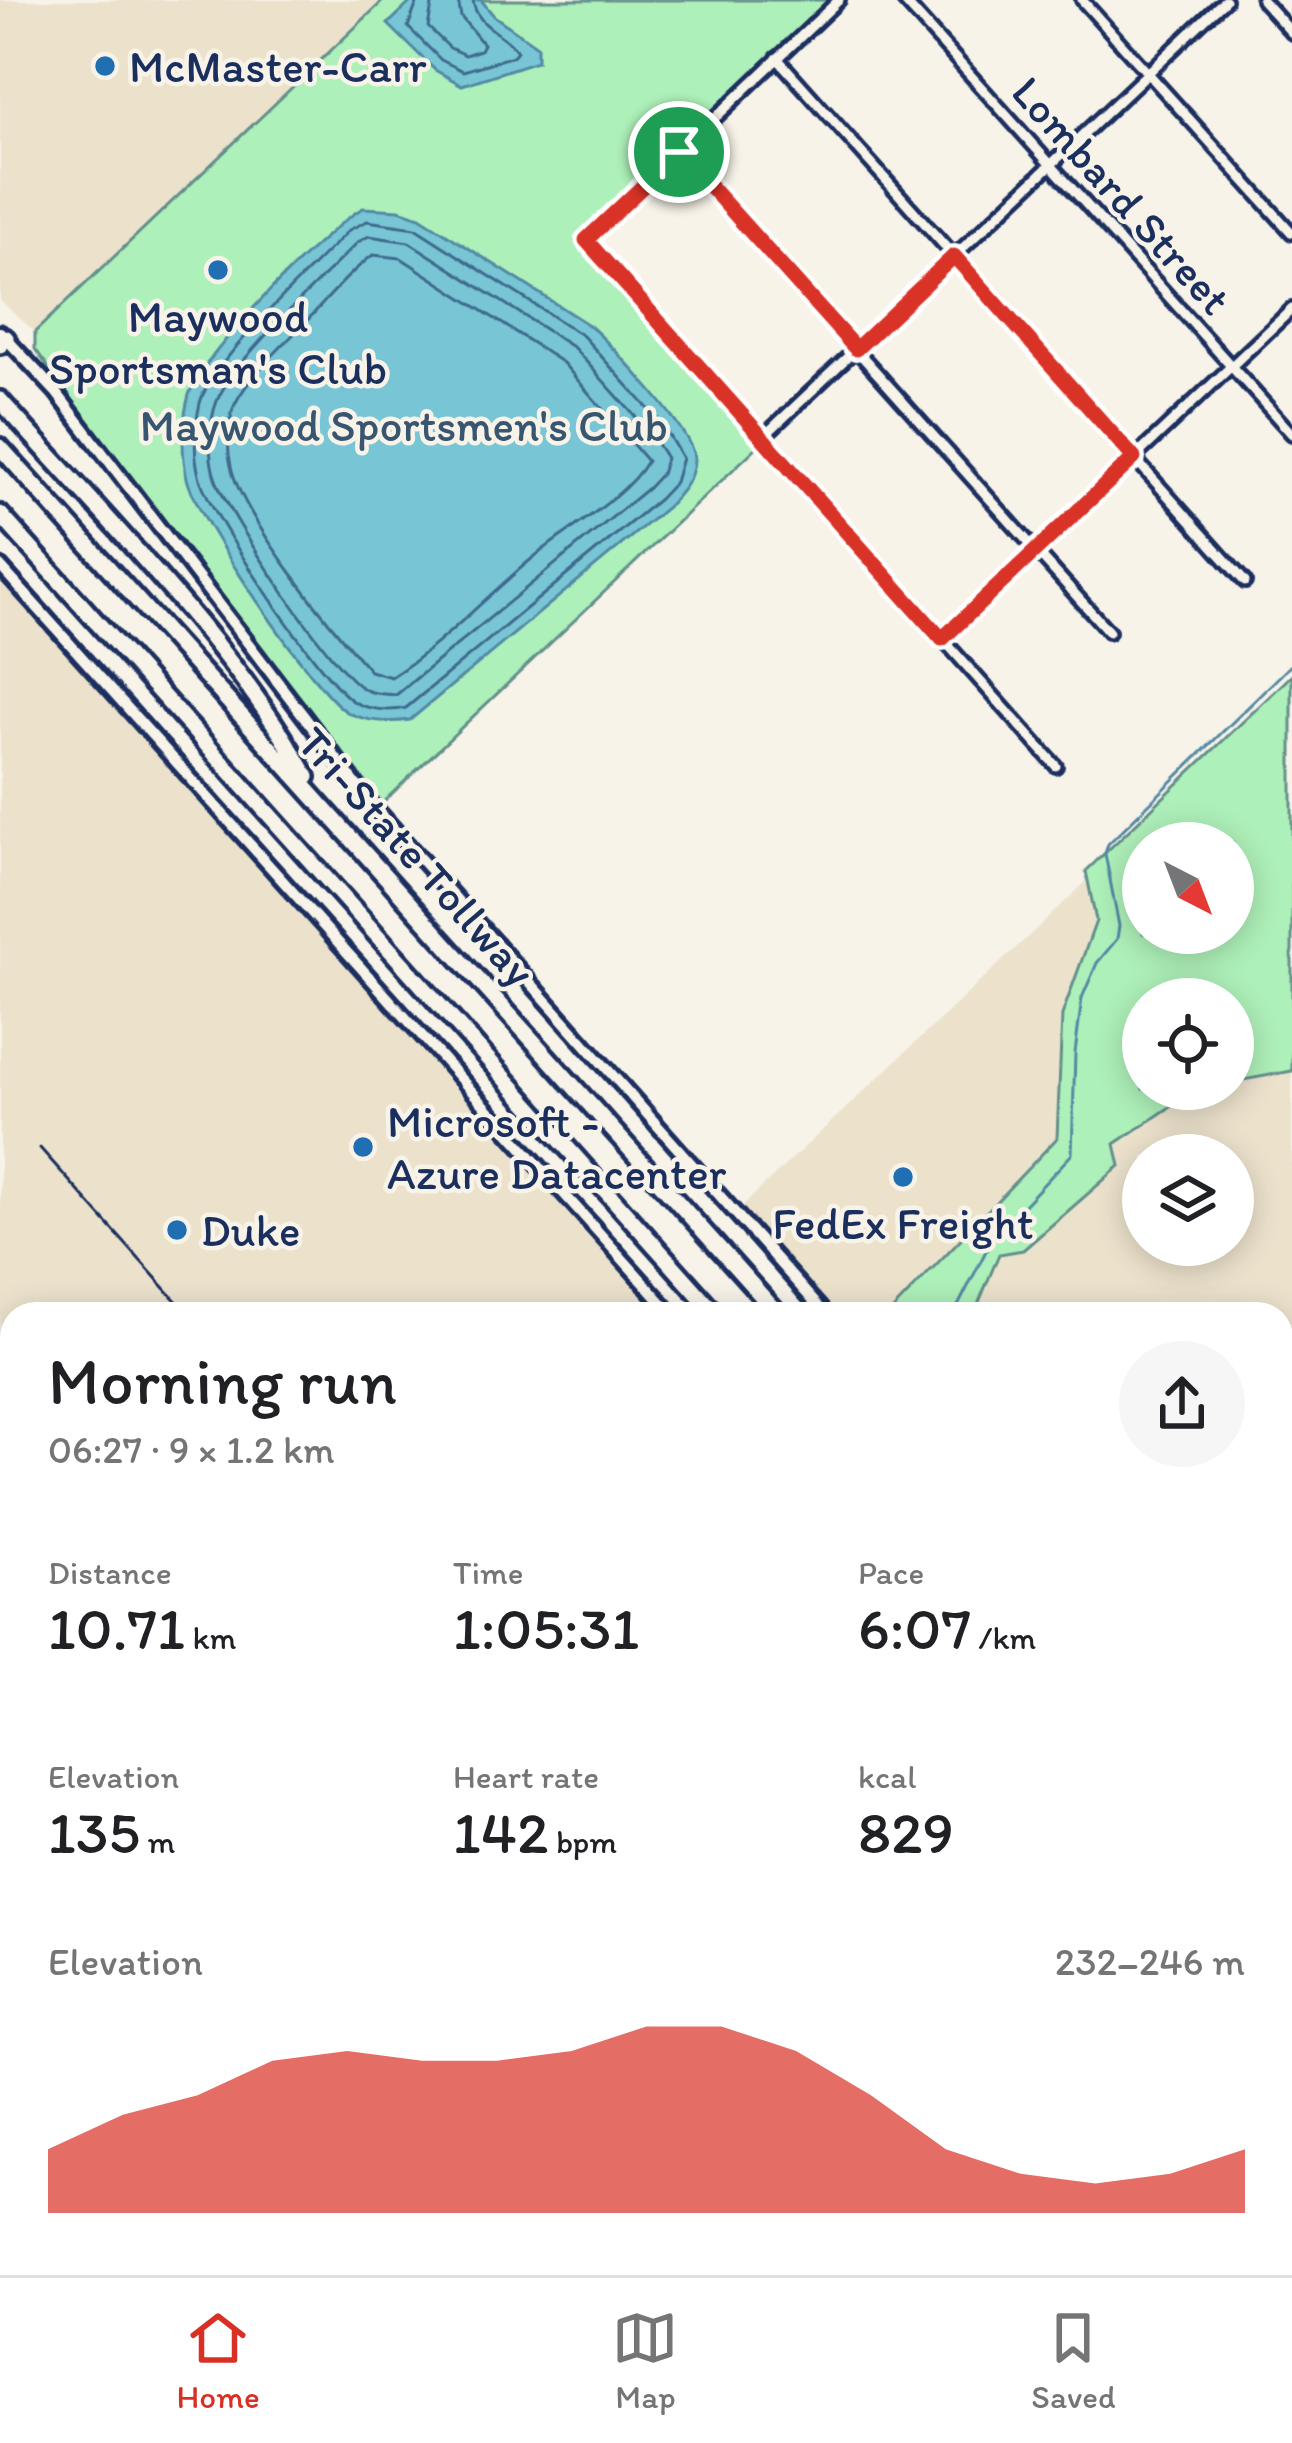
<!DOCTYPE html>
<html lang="en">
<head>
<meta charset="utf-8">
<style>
  :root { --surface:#fff; --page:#f6f6f6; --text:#202124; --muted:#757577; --line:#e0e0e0; --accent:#d93025 }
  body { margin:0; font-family:Itim,sans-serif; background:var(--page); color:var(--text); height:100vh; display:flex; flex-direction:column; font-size:45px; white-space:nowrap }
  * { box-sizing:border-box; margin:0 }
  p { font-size:39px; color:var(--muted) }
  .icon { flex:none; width:66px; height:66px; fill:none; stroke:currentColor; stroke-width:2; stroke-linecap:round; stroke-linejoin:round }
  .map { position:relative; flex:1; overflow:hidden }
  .drawer { position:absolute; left:0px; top:1302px; width:1293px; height:975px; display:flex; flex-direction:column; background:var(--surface); border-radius:36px 36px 0 0; box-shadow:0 6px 30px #0003 }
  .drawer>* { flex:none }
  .needle { width:78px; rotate:138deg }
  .controls { position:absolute; left:1122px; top:822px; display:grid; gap:24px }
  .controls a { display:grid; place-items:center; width:132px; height:132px; border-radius:50%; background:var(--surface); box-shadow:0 6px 30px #0003; font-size:60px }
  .pin { position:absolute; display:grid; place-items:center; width:102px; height:102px; color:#fff; margin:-51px; border:6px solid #fff; border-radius:50%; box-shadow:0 3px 12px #0007 }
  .round { display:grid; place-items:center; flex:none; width:126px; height:126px; border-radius:63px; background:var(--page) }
  .summary { display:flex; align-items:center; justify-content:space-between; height:204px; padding:0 48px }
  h1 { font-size:66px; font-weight:600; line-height:90px }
  .figures { display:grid; grid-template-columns:repeat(3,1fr); gap:18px; height:204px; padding:12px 48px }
  .figures div { display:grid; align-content:center }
  .figures b { font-size:60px; font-weight:600 }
  .figures small { font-size:33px; font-weight:400 }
  .figures p { font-size:33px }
  .chart { height:336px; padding:24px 48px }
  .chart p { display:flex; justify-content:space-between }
  .chart svg { width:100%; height:216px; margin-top:12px; fill:var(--accent); opacity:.7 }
  .tabs { display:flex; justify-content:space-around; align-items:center; height:168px; border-top:3px solid var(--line); background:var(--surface); font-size:33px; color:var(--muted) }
  .tabs a { display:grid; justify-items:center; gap:6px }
  .tabs .current { color:var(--accent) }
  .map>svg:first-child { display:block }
</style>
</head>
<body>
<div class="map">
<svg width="1292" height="2275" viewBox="0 0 1292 2275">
  <rect width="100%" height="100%" fill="#f7f3e8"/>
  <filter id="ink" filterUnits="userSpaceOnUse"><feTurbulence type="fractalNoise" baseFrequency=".00833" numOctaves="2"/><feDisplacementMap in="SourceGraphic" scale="24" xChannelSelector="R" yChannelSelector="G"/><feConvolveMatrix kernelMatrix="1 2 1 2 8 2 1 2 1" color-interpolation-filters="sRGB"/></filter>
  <g filter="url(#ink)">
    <!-- built -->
    <path fill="#ece2cc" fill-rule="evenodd" d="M0,0H382L35,332L0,301Z
      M0,566L672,1314H12V1529L0,1516Z
      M1088,880L1096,921L1062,1015L1057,1138L889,1314H834L739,1209Z
      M1292,1071V1428L1281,1439V1314H974L999,1254L1024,1250L1120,1167L1114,1144L1129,1132L1196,1089H1233V1082ZM1143,1155H1233V1245H1143Z
      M1281,2053L1292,2073V2275H942L954,2265H1281Z
      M0,2196L12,2208V2265H66L74,2275H0Z
      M714,2265H937L925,2275H723Z"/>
    <!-- green -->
    <path fill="#aef0b9" stroke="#64908c" stroke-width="3" fill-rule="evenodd" d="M384,0H833L576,241L759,445L382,803L145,499L35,349V332Z
      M1292,675V1071L1233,1082V999H1143V1089H1197L1115,1144L1120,1166L1023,1250L999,1254L974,1314H889L1057,1138L1062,1015L1096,921L1086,871ZM1143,843H1233V933H1143Z
      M1292,1428V1827L1281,1815V1439Z"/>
    <!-- water -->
    <path fill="#78c6d5" stroke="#538aa5" stroke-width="3" d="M413,0H481L494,16L537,46V61L462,85L435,70L388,24Z
      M363,208L399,210L420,217L590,326C612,345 695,433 694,459C694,479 680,494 667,507L410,720C391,723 365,722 347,712C315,693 195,516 187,478C181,453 182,420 189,395C202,354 325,229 363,208Z
      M12,1954V2164L0,2150V1965Z
      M101,2265H214L204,2275H110Z"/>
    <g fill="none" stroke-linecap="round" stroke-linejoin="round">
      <!-- shore -->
      <path stroke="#406b8e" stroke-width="3" d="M418,0L408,27L441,60L463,71L513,56L517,51C503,32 476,27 473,0
        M433,0L428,27L450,48L465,55L480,50L483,44L461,17L458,0
        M367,221L415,228L583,336L662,424L682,458L675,482L659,499L406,708C391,712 367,710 353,701C322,681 207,512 199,475C193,452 195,426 200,403C210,362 316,264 349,230Z
        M369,236L409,242L574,348L650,433L666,458L661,474L648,488L396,695C385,694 370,694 361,687C330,666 224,511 214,474C208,453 209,422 217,401C233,360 324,277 358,242Z
        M373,255L401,258L563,363L647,461C625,499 567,529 534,557C486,596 443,644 391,677L370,671C334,630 241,517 231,466C227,449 228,429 232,412C240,385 282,346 302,326C324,303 347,274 373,255Z"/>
      <!-- stream -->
      <path stroke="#538aa5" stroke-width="3" d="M954,1314L992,1239L1072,1154L1075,1053L1082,998L1097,963L1117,939L1119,926L1105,854L1108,844L1292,664
        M0,2184L12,2197"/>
      <defs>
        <path id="minor" d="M839,0L587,240L1056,766
          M903,0L1292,434
          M1082,0L1292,233
          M1262,0L1292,33
          M777,58L1245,582
          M679,152L1109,632
          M763,437L1225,0
          M942,639L1292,309
          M0,1588L12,1600
          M0,1610L12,1614
          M0,1899L12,1912
          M0,1926L12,1915
          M1176,2265L1184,2275
          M532,2275L559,2269L588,2275"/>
        <path id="tertiary" d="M0,332L56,392L368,800L825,1314
          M0,566L672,1314
          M1281,1822L1292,1834"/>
        <path id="secondary" d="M927,2275L939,2265"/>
        <path id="motorway" d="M0,345L6,338
          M0,400C102,515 233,644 307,777
          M0,447L778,1314
          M0,514L716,1314
          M1281,1892L1292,1907"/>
      </defs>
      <!-- minor casing -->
      <use href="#minor" stroke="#1b2f5e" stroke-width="18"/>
      <!-- tertiary casing -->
      <use href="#tertiary" stroke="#1b2f5e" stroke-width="20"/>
      <!-- secondary casing -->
      <use href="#secondary" stroke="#1b2f5e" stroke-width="21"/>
      <!-- motorway casing -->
      <use href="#motorway" stroke="#1b2f5e" stroke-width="24"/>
      <!-- minor -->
      <use href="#minor" stroke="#f7f3e8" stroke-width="9"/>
      <!-- tertiary -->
      <use href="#tertiary" stroke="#f7f3e8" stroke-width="10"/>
      <!-- secondary -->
      <use href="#secondary" stroke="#f7f3e8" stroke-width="12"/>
      <!-- motorway -->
      <use href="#motorway" stroke="#f7f3e8" stroke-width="15"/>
      <!-- rail -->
      <path stroke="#1b2f5e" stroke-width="3" d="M40,1148L188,1314
        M0,1480L12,1492
        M746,2265L756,2275"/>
      <defs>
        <path id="motorway-bridge" d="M1281,1970L1292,1987"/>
      </defs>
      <!-- motorway-bridge casing -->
      <use href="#motorway-bridge" stroke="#1b2f5e" stroke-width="24" stroke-linecap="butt"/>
      <!-- motorway-bridge -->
      <use href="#motorway-bridge" stroke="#f7f3e8" stroke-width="15"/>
    </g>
  </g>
  <g fill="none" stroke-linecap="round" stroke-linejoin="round" filter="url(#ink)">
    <defs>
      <path id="route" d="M679,152L856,349L954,256L1134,458L942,639L586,240Z"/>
    </defs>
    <!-- route casing -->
    <use href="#route" stroke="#fff" stroke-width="24"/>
    <!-- route -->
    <use href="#route" stroke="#d93025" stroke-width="15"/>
  </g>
  <!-- markers -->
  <g fill="#1f6fb2" stroke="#f7f3e8" stroke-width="4.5">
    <circle cx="105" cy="66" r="12"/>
    <circle cx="218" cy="270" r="12"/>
    <circle cx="363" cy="1147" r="12"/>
    <circle cx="903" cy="1177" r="12"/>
    <circle cx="177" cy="1230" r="12"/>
  </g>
  <g text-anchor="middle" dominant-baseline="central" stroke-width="9" stroke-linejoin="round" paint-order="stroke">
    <!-- poi labels -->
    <g font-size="45" fill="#1b2f5e" stroke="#f7f3e8" text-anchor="start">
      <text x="129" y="66">McMaster-Carr</text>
      <text x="218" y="316" text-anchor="middle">Maywood<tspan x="218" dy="52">Sportsman's Club</tspan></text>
      <text x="387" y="1121">Microsoft -<tspan x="387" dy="52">Azure Datacenter</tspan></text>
      <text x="903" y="1223" text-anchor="middle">FedEx Freight</text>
      <text x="201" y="1230">Duke</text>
    </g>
    <!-- street labels -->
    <g font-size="45" fill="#1b2f5e" stroke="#f7f3e8">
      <text transform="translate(1122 195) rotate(48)">Lombard Street</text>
      <text transform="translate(417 856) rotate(48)">Tri-State Tollway</text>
    </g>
    <!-- park labels -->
    <g font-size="45" fill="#385670" stroke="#f7f3e8">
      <text x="404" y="425">Maywood Sportsmen's Club</text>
    </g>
  </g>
</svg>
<div class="controls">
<a><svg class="needle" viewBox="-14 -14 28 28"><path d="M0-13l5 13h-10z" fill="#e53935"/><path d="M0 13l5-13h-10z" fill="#757577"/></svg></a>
<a><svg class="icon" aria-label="locate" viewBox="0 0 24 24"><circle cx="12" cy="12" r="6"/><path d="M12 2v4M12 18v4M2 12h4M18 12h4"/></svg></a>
<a><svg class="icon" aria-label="layers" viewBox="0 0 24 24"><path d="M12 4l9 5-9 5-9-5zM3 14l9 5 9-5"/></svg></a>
</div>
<div class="pin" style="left:679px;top:152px;background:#1e9e55"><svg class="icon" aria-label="arrive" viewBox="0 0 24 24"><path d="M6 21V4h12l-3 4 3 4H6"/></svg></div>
<section class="drawer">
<div class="summary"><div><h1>Morning run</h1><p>06:27 · 9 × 1.2 km</p></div><a class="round"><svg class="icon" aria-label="share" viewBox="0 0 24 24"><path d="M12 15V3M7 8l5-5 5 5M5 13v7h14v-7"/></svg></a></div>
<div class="figures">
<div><p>Distance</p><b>10.71<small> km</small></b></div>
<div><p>Time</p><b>1:05:31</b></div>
<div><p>Pace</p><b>6:07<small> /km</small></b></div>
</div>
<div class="figures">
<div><p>Elevation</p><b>135<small> m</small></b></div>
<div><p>Heart rate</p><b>142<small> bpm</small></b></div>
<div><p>kcal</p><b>829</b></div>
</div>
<div class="chart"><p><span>Elevation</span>232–246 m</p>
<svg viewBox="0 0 160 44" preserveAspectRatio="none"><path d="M0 44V31L10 24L20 20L30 13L40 11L50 13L60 13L70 11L80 6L90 6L100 11L110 20L120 31L130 36L140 38L150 36L160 31V44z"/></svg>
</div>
</section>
</div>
<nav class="tabs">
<a class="current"><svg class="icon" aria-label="home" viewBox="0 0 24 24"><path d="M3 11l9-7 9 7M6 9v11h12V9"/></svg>Home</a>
<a><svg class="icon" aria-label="map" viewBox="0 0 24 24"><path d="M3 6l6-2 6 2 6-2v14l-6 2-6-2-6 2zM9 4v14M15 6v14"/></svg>Map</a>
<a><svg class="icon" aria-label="saved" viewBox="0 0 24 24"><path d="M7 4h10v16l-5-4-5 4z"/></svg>Saved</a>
</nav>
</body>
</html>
